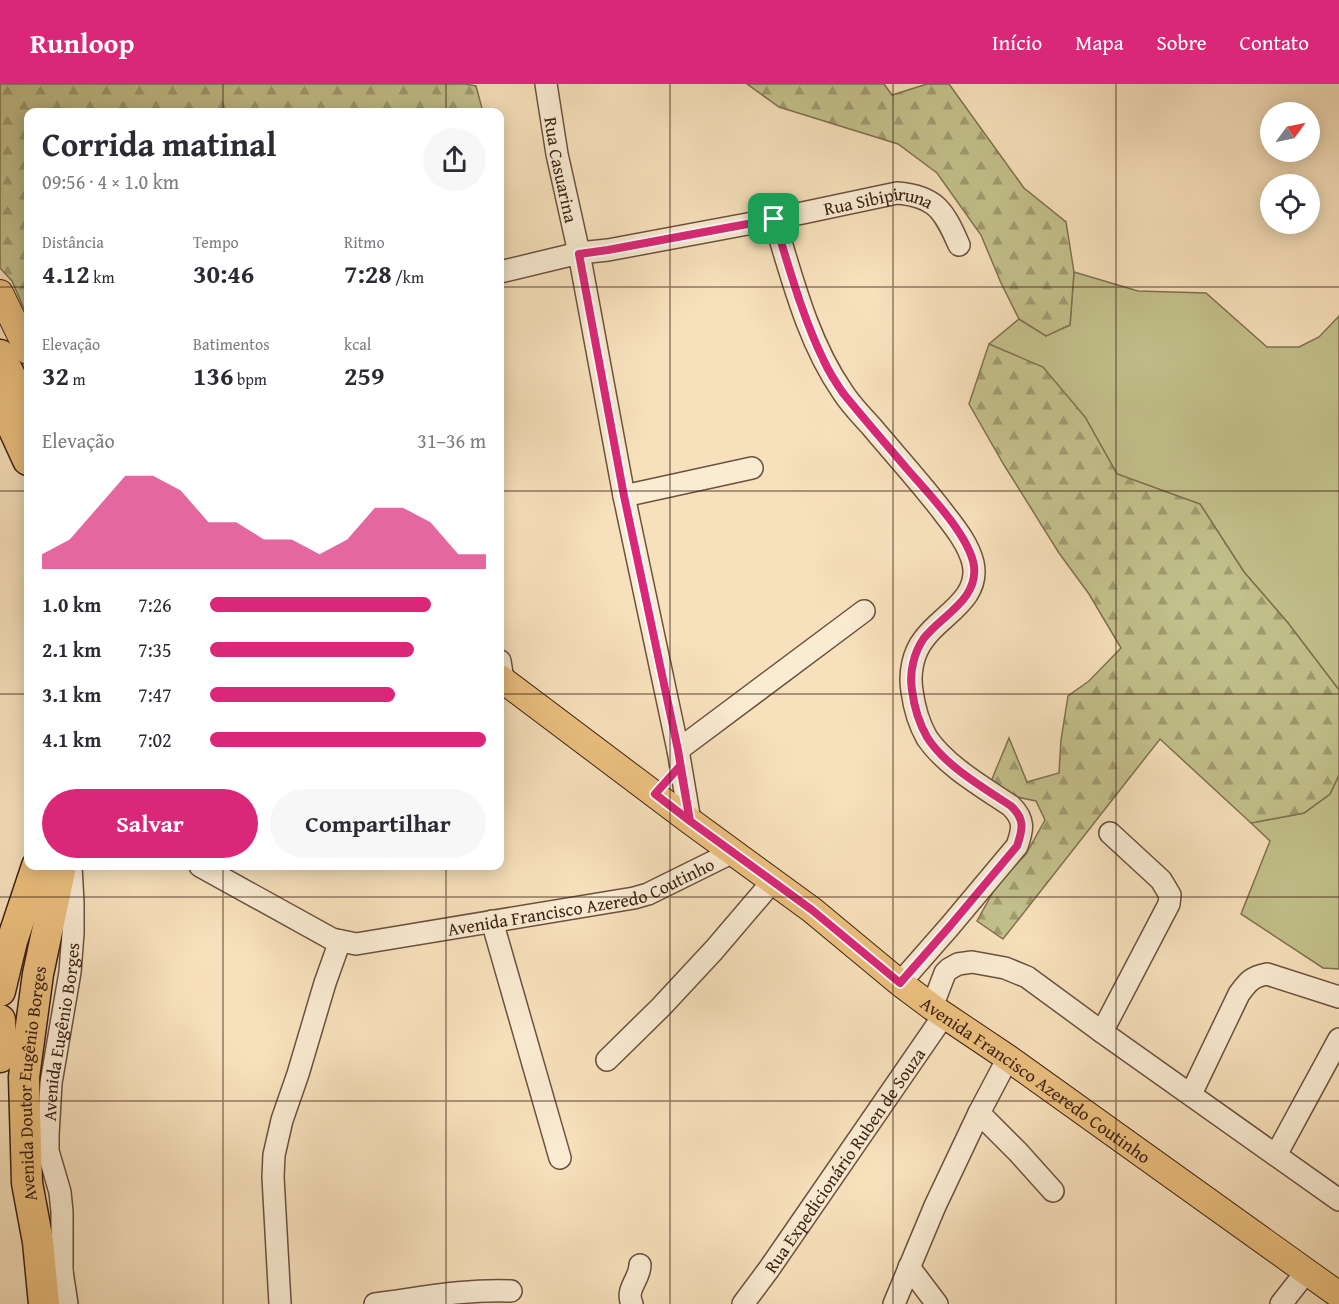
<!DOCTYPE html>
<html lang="pt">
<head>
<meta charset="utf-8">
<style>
  :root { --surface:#fff; --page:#f7f7f7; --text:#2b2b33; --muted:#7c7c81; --accent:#db2777 }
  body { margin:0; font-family:"Gentium Book Plus",serif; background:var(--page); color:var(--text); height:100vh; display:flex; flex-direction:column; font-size:22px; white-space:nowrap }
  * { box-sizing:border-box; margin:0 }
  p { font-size:20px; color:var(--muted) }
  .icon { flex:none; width:33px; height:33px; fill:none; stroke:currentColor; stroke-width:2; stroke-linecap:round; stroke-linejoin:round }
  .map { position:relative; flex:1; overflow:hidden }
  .drawer { position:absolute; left:24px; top:24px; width:480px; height:762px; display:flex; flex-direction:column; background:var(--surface); border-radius:12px; box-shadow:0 3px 15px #0003 }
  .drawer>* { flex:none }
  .needle { width:39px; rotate:57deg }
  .fabs { position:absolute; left:1260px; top:18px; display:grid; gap:12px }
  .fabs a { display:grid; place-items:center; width:60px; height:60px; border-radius:50%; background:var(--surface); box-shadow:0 3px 15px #0003; font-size:30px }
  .pin { position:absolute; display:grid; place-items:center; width:51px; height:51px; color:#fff; margin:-26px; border-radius:12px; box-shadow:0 3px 9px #0006 }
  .round { display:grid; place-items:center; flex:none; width:63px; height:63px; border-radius:32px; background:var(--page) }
  .summary { display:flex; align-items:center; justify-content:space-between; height:102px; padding:0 18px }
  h1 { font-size:33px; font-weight:700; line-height:45px }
  .stats { display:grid; grid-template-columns:repeat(3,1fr); gap:9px; height:102px; padding:6px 18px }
  .stats div { display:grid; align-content:center }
  .stats b { font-size:26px; font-weight:700 }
  .stats small { font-size:16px; font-weight:400 }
  .stats p { font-size:16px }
  .chart { height:168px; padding:12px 18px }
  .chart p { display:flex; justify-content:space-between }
  .chart svg { width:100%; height:108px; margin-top:6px; fill:var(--accent); opacity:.7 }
  .primary-button { display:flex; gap:12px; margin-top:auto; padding:12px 18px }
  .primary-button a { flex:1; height:69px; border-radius:36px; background:var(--accent); color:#fff; font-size:24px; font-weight:700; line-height:69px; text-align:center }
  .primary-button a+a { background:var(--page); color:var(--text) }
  ul { padding:0 18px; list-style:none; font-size:20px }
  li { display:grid; grid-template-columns:96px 72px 1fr; align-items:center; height:45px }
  li i { height:15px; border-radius:8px; background:var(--accent) }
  header { display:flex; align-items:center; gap:36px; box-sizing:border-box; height:84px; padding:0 30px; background:var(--accent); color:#fff }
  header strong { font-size:28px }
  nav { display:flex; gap:33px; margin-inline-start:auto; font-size:21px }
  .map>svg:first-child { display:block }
</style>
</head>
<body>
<header>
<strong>Runloop</strong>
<nav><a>Início</a><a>Mapa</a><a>Sobre</a><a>Contato</a></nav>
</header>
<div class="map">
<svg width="1339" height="1220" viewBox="0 0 1339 1220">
  <defs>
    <pattern id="forest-firs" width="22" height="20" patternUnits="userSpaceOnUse" patternTransform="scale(1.5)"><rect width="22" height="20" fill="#c3c18c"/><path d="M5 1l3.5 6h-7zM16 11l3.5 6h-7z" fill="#a09c71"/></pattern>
  </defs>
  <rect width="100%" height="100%" fill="#f7e1bc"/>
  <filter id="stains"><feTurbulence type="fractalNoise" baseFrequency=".00333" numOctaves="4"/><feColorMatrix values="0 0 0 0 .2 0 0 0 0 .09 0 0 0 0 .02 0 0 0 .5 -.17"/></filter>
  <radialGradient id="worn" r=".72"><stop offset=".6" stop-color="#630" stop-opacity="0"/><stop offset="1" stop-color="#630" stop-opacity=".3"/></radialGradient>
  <!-- grass -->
  <path fill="#c3c18c" stroke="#807150" stroke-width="1.5" d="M1074,188L1138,207L1206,209L1267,263H1299L1319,253L1339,232V606L1288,539L1244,488L1200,420L1117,390L1085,333L989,260L1019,235L1046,252L1070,241Z
    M1339,691V885L1323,884L1241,830L1270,757L1251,739L1304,729L1330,710Z"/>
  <!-- forest -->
  <path fill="url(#forest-firs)" stroke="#807150" stroke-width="1.5" d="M0,0H465L476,2L483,28H323L319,25L317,28H28V234L12,197L0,184Z
    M747,0H884L892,11L927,0H949L1024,104L1066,138L1074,188L1070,241L1046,252L1019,235L1001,199L981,151L937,89L898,60L779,23Z
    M989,260L1043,283L1085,333L1117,390L1200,420L1244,488L1288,539L1339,606V691L1330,710L1304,729L1251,739L1160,655L1003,855L977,837L997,801L1026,770L1045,736L1036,717L1002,710L990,700L1009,654L1027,698L1059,689L1061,656L1068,612L1089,597L1121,564L1089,510L1059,469L1004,381L969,320Z"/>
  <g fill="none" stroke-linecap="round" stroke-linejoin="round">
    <defs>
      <g id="minor">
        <path id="s1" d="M546,0L557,70L579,169L624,412L678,666L690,737"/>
        <path d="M774,135C792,193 807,256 842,307C850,320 861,331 871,342C896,372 923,401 946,432C957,446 969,462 973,479C981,515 941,531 924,555C913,569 909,589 912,607C914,622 919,640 927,654C946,682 983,703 1011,722C1025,736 1023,745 1017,762L950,842L900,899"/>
        <path id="s2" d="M500,188L579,169L608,166L774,135L897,109C936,112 944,127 959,161"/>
        <path d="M624,412L752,384"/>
        <path d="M500,577L503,596"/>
        <path d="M678,666L864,527"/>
        <path id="s3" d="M200,782L332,855L356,860L634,814L648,810L733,768"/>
        <path d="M492,837L560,1074"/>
        <path d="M932,923L945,889L949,885L958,880L972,878L1005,884L1027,893L1102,948L1339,1116"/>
        <path d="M1102,948L1169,820L1170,811L1161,796L1110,749"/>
        <path d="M607,976L661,923L714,866L772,798"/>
        <path d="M1191,1010L1239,910C1248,898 1251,893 1267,890L1339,913"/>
        <path d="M979,1029L1018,1068L1053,1107"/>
        <path d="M1276,1071L1339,955"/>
        <path d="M52,1181L56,1187H62L67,1220"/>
        <path d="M909,1183L937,1220"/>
        <path id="s4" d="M62,1187V1128L60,1108L48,1067V1051L51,999L70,888L73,849V819L71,782"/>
        <path d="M280,1220L273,1093L274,1071L282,1036L298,990L325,899L340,857"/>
        <path d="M375,1220C421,1214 465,1205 511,1207"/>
        <path d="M632,1220C625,1205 640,1195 640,1181"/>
        <path id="s5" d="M743,1220L769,1185L944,931"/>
        <path d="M894,1220L935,1122L979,1029L1008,974"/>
        <path d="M1281,1220L1306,1188"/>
      </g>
      <g id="major">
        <path d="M0,209L28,267"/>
        <path id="s6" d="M500,594L690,737L812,826L900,899L932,923L1008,974L1339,1211"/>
      </g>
      <g id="highway">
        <path d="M0,271L28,329"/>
        <path d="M0,315L28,376"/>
        <path d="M0,907L12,857L37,782"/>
        <path d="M0,936L1,955L0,973"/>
        <path id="s7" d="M44,1220L38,1158L27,1099L24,993L38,890L61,782"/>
      </g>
    </defs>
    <!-- minor casing -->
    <use href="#minor" stroke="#6c513f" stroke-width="24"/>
    <!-- major casing -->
    <use href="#major" stroke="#3d2115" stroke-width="28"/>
    <!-- highway casing -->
    <use href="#highway" stroke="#3d2115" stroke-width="33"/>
    <!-- minor -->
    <use href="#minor" stroke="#faecd3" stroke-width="21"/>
    <!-- major -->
    <use href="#major" stroke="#ecc07e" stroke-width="26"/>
    <!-- highway -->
    <use href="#highway" stroke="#ecc07e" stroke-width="30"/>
  </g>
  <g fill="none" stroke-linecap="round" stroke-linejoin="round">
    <defs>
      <path id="route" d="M774,135C789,183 802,232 824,277C829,288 836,299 843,309C864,335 886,360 908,386C928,409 969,451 974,482C978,516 942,531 924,554C914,568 909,589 912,606C914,622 919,639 927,653C944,681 984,704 1011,722C1025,735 1023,745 1017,762L950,842L900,899L812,826L690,737L680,682L655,710L690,737L678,666L624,412L579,170L608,166L774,135"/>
    </defs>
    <!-- route casing -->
    <use href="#route" stroke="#fff" stroke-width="12"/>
    <!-- route -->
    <use href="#route" stroke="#db2777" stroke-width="8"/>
  </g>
  <!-- grid -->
  <path fill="none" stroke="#3d2115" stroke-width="1.5" stroke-opacity="0.55" d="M223,0V28M446,0V28M670,0V1220M893,0V1220M1116,0V1220M0,203H28M500,203H1339M0,407H28M500,407H1339M0,610H28M500,610H1339M223,782V1220M446,782V1220M0,813H1339M0,1017H1339"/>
  <g text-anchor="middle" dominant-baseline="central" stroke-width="6" stroke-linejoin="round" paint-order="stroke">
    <!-- street labels -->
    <g font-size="18" fill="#3d2115" stroke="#faecd3">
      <text stroke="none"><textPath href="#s1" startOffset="87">Rua Casuarina</textPath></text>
      <text stroke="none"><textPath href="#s2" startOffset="386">Rua Sibipiruna</textPath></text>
      <text stroke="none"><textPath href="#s3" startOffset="406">Avenida Francisco Azeredo Coutinho</textPath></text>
      <text stroke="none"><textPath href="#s4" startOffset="242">Avenida Eugênio Borges</textPath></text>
      <text stroke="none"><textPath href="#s6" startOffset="670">Avenida Francisco Azeredo Coutinho</textPath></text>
      <text stroke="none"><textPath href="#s7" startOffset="222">Avenida Doutor Eugênio Borges</textPath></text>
      <text stroke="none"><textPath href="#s5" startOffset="176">Rua Expedicionário Ruben de Souza</textPath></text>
    </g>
  </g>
  <rect width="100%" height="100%" filter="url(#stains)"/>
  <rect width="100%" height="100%" fill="url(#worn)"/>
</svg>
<div class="fabs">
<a><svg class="needle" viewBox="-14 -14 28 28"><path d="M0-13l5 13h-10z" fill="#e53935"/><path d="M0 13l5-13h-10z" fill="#7c7c81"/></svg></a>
<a><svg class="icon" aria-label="locate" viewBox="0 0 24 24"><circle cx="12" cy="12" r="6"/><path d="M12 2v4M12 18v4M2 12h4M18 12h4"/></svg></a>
</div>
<div class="pin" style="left:774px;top:135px;background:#1e9e55"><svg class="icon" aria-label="arrive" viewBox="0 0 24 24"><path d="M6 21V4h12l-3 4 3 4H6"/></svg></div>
<section class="drawer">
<div class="summary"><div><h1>Corrida matinal</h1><p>09:56 · 4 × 1.0 km</p></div><a class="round"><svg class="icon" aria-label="share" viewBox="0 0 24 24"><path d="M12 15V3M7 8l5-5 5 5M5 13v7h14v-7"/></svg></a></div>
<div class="stats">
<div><p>Distância</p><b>4.12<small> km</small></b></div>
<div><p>Tempo</p><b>30:46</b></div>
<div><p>Ritmo</p><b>7:28<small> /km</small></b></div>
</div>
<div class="stats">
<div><p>Elevação</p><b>32<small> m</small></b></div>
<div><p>Batimentos</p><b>136<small> bpm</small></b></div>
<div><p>kcal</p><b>259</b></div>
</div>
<div class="chart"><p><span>Elevação</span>31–36 m</p>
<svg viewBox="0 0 160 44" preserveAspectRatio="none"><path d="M0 44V38L10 32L20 19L30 6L40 6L50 12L60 25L70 25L80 32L90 32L100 38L110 32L120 19L130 19L140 25L150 38L160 38V44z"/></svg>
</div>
<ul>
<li><b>1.0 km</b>7:26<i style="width:80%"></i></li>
<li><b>2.1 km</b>7:35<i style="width:74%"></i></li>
<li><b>3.1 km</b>7:47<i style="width:67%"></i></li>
<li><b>4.1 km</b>7:02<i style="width:100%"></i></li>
</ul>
<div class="primary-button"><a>Salvar</a><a>Compartilhar</a></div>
</section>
</div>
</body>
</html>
